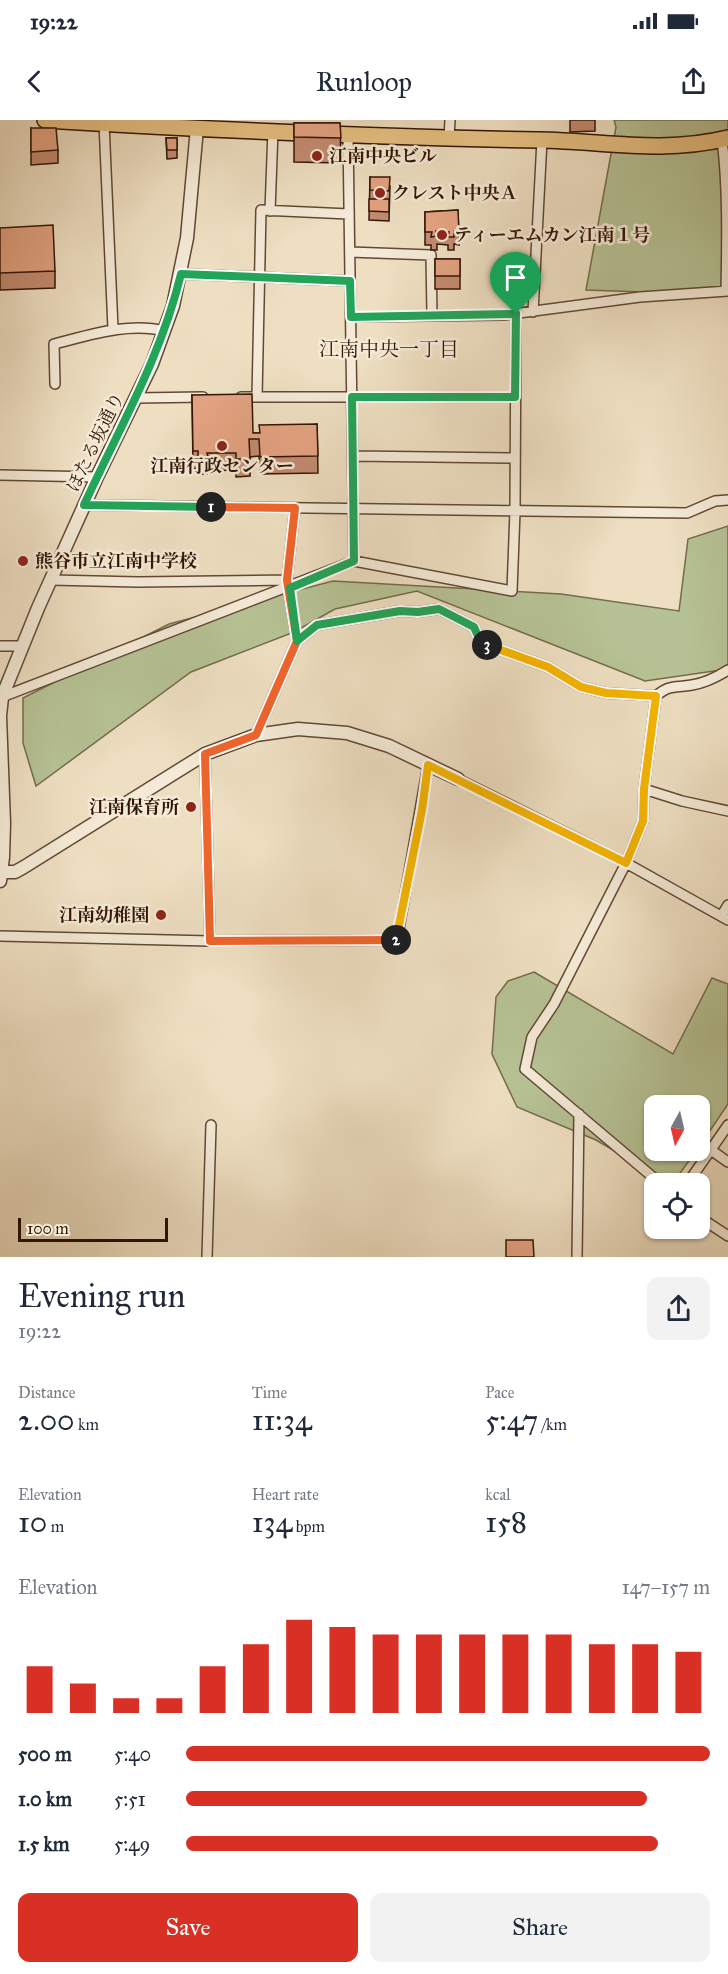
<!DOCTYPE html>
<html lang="en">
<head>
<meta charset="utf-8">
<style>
  :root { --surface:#fff; --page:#f2f2f3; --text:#1f2937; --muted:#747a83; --accent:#d93025 }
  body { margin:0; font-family:"IM FELL Great Primer","Noto Serif JP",serif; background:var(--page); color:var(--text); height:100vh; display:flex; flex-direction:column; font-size:22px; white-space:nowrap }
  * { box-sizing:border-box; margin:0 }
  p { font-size:20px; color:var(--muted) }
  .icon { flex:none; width:33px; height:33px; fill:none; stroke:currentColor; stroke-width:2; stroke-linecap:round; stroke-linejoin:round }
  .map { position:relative; height:1137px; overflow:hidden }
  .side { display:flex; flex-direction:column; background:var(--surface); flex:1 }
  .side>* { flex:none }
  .needle { width:39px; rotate:188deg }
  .buttons { position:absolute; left:644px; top:975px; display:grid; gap:12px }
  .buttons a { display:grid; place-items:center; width:66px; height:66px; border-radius:12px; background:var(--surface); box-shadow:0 2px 4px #0004; font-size:30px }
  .scale { position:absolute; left:18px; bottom:15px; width:150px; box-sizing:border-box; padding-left:6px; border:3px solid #331504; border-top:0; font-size:16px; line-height:21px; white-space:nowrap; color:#331504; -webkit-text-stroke:4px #f4ead7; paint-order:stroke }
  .pin { position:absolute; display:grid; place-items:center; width:51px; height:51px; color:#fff; margin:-62px -26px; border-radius:50% 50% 50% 0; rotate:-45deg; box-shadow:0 0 6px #0007 }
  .pin .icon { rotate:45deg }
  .km { position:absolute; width:30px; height:30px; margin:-15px; border-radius:50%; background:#222; color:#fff; font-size:16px; line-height:30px; text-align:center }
  .round { display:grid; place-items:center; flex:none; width:63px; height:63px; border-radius:12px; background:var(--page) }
  .head { display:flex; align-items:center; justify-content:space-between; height:102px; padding:0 18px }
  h1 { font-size:33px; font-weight:600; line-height:45px }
  .stats { display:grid; grid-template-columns:repeat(3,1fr); gap:9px; height:102px; padding:6px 18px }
  .stats div { display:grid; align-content:center }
  .stats b { font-size:30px; font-weight:600 }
  .stats small { font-size:16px; font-weight:400 }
  .stats p { font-size:16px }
  .chart { height:168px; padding:12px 18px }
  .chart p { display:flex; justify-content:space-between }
  .chart svg { width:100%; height:108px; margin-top:6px; stroke:var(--accent); stroke-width:6 }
  .button { display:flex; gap:12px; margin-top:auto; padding:12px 18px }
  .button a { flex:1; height:69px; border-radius:12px; background:var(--accent); color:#fff; font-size:24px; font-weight:600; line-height:69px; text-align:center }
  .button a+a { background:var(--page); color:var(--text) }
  ul { padding:0 18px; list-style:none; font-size:20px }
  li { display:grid; grid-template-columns:96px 72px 1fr; align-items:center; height:45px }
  li i { height:15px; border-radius:8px; background:var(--accent) }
  .status { display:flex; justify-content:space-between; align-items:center; height:42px; padding:0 30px; background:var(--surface); direction:ltr }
  .status svg { height:16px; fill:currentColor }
  header { display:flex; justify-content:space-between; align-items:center; height:78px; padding:0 18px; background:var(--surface); font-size:27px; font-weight:600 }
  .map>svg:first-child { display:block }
</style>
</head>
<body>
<div class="status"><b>19:22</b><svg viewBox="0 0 49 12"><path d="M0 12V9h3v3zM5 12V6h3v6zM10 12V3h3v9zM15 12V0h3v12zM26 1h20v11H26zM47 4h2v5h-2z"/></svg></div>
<header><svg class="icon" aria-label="back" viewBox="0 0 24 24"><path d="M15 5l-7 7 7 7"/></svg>Runloop<svg class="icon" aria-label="share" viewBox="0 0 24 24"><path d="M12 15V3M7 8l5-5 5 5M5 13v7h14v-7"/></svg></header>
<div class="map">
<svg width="728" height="1137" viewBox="0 0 728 1137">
  <rect width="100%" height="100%" fill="#eedfc2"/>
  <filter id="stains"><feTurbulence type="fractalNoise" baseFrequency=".00333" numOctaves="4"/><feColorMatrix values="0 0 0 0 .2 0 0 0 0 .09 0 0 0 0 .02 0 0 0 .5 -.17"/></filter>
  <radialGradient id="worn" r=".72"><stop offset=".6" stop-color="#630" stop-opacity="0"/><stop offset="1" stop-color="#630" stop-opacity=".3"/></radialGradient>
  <!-- green -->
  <path fill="#b6c295" stroke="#746c4c" stroke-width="1.5" d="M614,0H728V175L586,170L616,7Z
    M728,406V549L645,561L417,471L335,489L294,512L191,552L36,666L23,623V578L169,504L333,461L561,474L679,491L688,419Z
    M534,852L673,934L712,858L728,864V984L699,1027V986H654V1030L696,1031L673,1063H669L596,1020L517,987L492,934L496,877L508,861Z"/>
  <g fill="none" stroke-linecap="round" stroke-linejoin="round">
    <defs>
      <path id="minor" d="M104,3L113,209
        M348,14L354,441L512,471L515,391L516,194
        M449,18L450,0
        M722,20C728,66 727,123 726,171
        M270,91L273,10
        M350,132L431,135L432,195
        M181,154L350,161
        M533,192L542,20
        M351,197L504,195L640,177L728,171
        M55,264L54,224C90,215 128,202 165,211
        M241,277H515
        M257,277L261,90L349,94
        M136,278L203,277
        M353,336L515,338
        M0,355L97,357
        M84,385L687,393L715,381L728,380
        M295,388L287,460L297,521
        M51,460L138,462L287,460
        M0,526H22
        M2,577L354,441
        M256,615L297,521L317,505L400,491L418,492L439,489L474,507L481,523L548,547L581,567L606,573L656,576
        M205,634L210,821
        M458,659L626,743L728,800
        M644,669L682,681L728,691
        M722,795L728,785
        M0,816L210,821L397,820L428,645
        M711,1030L728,1042
        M661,1064L525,949L532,917L554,884L626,743L643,701L644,669L656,576C670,564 675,568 692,565C705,563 717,557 728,550
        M687,1064L728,1005
        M699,1097L728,1116
        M207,1137L211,1005
        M577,1137L579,994"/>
      <path id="tertiary" d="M1,752H15L24,747L205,634L256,615L298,609L347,613L389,626L458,659
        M0,761L3,737L4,703L0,596L2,577L38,488L97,357L152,244L173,186L187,118L197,8"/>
      <path id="primary" d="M45,0C209,10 374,17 539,20C605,21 661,34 728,18"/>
    </defs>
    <!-- minor casing -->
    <use href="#minor" stroke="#624834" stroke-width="12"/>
    <!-- tertiary casing -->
    <use href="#tertiary" stroke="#624834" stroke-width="15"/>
    <!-- primary casing -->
    <use href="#primary" stroke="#331504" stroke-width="18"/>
    <!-- minor -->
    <use href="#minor" stroke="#f4ead7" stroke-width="9"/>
    <!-- tertiary -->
    <use href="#tertiary" stroke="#f4ead7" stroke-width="12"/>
    <!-- primary -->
    <use href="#primary" stroke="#e7c081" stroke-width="15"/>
  </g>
  <!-- wall -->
  <path fill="#c38b6f" stroke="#331504" stroke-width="1.5" d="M570,0H595V11L570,12Z
    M294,3H340L341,43L294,42Z
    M31,8L58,30V43L31,45Z
    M166,18H177V38L167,39Z
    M370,57L390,66L389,101L369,100Z
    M458,90L459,125L454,124V130H448V125L437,124V130H431V125H425V92Z
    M0,108L55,151V168L0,170Z
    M435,139H460V169H435Z
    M192,275L253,313H259L317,304L318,353L260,354L259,336L250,337V356L236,357V350L208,351V354H198V348L193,349Z"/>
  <!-- building -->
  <path fill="#e3a281" stroke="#331504" stroke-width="1.5" d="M294,3H340L341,18L294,17Z
    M31,8H56L58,30L31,32Z
    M166,18H177V30H167Z
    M370,57H390L389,71L370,70Z
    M369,79H389V92L369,91Z
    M458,90L459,112L454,111V117H448L449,112L436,111L437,116L431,117L432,112H425V92Z
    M53,105L55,151L0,153V108Z
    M435,139H460V156H435Z
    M252,274L253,313H260L259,305L317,304L318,336L260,337L259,319H249L250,339H236V333H207L208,337H198V331H193L192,275Z
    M506,1120H533L534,1137H506Z"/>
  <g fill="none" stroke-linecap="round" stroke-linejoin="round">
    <defs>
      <path id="split-1" d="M211,387L84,385C119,309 161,237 181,154L350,161L351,197L516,194"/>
      <path id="split-2" d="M211,387L295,388L287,460L297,521L256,615L205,634L210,821L396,820"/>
      <path id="split-3" d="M396,820L422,690L428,645L626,743L643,701L644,669L656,576L606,573L581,567L548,547L487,525"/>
      <path id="split-4" d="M487,525L481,523L474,507L439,489L418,492L400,491L317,505L297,521L290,468L354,441L352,277H515L516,194"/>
    </defs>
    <!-- split-1 casing -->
    <use href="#split-1" stroke="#fff" stroke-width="12"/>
    <!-- split-2 casing -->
    <use href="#split-2" stroke="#fff" stroke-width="12"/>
    <!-- split-3 casing -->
    <use href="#split-3" stroke="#fff" stroke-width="12"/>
    <!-- split-4 casing -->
    <use href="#split-4" stroke="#fff" stroke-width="12"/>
    <!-- split-1 -->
    <use href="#split-1" stroke="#22a559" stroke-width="8"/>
    <!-- split-2 -->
    <use href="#split-2" stroke="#f0652b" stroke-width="8"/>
    <!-- split-3 -->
    <use href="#split-3" stroke="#f5b400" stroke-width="8"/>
    <!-- split-4 -->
    <use href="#split-4" stroke="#22a559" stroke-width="8"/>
  </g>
  <!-- markers -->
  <g fill="#8f2418" stroke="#f4ead7" stroke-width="2">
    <circle cx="317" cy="36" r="6"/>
    <circle cx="380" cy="73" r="6"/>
    <circle cx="442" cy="115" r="6"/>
    <circle cx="222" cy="326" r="6"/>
    <circle cx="23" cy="441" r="6"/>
    <circle cx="191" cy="687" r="6"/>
    <circle cx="161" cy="795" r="6"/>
  </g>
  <g text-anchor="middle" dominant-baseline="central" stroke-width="5" stroke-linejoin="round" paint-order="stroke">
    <!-- poi labels -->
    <g font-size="18" font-weight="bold" fill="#331504" stroke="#f4ead7" text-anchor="start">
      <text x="329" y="36">江南中央ビル</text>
      <text x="392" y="73">クレスト中央Ａ</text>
      <text x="454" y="115">ティーエムカン江南１号</text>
      <text x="222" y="346" text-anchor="middle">江南行政センター</text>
      <text x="35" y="441">熊谷市立江南中学校</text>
      <text x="179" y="687" text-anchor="end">江南保育所</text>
      <text x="149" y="795" text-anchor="end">江南幼稚園</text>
    </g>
    <!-- street labels -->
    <g font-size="18" fill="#331504" stroke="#f4ead7">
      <text transform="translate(95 322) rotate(-64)">ほたる坂通り</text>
    </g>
    <!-- neighbourhood labels -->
    <g font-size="20" fill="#331504" stroke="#f4ead7">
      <text x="389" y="229">江南中央一丁目</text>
    </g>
  </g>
  <rect width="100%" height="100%" filter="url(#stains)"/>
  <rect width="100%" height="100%" fill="url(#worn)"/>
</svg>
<div class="buttons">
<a><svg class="needle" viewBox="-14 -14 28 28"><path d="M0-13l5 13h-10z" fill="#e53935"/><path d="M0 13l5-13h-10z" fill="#747a83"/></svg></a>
<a><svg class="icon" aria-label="locate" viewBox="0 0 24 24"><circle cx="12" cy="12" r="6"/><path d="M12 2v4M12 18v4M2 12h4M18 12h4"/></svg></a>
</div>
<div class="scale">100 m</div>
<div class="pin" style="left:516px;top:194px;background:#1e9e55"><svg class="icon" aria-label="arrive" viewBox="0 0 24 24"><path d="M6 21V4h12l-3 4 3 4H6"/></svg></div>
<b class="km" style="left:211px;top:387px">1</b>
<b class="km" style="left:396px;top:820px">2</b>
<b class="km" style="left:487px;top:525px">3</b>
</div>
<section class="side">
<div class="head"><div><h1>Evening run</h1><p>19:22</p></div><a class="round"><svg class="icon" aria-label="share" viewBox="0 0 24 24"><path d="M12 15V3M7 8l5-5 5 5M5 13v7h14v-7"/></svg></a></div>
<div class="stats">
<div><p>Distance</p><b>2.00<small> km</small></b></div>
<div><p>Time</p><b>11:34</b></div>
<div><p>Pace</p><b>5:47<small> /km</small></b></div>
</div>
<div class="stats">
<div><p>Elevation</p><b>10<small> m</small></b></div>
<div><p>Heart rate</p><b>134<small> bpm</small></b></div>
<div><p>kcal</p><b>158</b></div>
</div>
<div class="chart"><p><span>Elevation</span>147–157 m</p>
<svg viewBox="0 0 160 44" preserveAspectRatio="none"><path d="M5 44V25M15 44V32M25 44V38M35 44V38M45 44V25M55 44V16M65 44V6M75 44V9M85 44V12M95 44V12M105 44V12M115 44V12M125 44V12M135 44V16M145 44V16M155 44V19"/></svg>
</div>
<ul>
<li><b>500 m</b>5:40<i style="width:100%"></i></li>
<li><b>1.0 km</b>5:51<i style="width:88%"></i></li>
<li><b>1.5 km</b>5:49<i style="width:90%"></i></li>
</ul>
<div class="button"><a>Save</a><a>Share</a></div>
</section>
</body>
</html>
